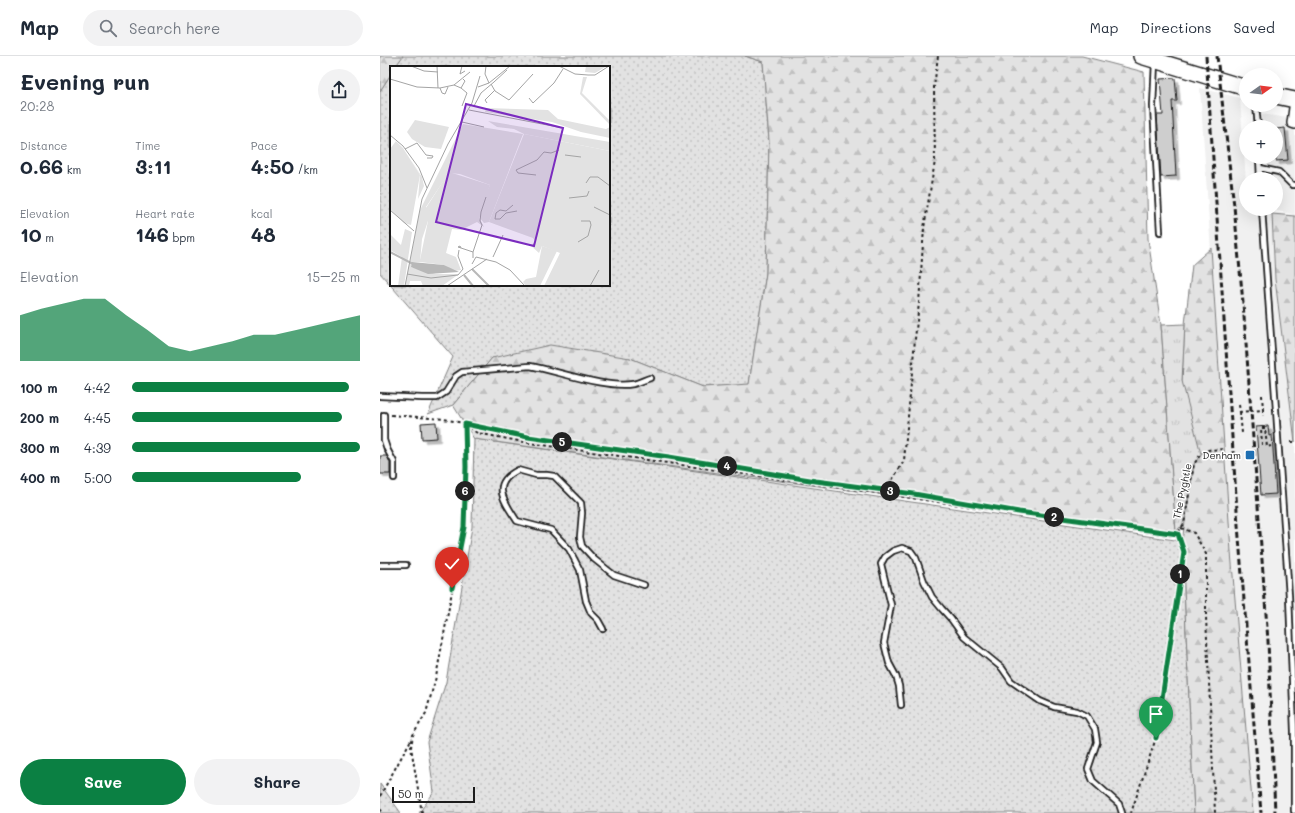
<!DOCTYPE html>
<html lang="en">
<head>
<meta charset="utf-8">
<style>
  :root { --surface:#fff; --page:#f2f2f3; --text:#1f2937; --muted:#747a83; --line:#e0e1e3; --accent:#0b8043 }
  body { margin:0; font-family:Mali,sans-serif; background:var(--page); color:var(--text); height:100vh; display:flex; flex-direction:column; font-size:15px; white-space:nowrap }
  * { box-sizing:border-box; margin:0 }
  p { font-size:13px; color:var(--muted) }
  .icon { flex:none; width:22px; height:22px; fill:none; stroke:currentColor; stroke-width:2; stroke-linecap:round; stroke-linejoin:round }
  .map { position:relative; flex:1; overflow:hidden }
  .panel { display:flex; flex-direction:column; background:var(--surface); width:380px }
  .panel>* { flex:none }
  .needle { width:26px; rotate:76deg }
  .controls { position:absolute; left:859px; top:12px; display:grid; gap:8px }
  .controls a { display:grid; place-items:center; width:44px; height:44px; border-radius:50%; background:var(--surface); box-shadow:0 4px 16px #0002; font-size:20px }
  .scale { position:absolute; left:12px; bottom:10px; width:83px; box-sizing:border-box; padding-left:4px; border:2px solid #1c1c1c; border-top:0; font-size:11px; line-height:14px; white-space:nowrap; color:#1c1c1c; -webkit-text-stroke:3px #fff; paint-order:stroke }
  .pin { position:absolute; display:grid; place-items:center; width:34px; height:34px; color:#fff; margin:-41px -17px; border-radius:50% 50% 50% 0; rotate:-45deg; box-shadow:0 0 4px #0007 }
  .pin .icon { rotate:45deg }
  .km { position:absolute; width:20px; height:20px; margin:-10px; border-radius:50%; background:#222; color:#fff; font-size:11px; line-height:20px; text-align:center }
  .round { display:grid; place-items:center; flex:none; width:42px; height:42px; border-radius:21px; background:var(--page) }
  .summary { display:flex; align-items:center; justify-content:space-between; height:68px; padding:0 20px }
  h1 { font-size:22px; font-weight:700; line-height:30px }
  .metrics { display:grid; grid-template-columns:repeat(3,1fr); gap:6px; height:68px; padding:4px 20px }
  .metrics div { display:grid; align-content:center }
  .metrics b { font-size:20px; font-weight:700 }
  .metrics small { font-size:11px; font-weight:400 }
  .metrics p { font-size:11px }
  .chart { height:112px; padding:8px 20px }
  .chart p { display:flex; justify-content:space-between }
  .chart svg { width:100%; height:72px; margin-top:4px; fill:var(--accent); opacity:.7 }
  .button { display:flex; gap:8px; margin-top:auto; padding:8px 20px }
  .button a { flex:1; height:46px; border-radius:24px; background:var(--accent); color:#fff; font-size:16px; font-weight:700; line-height:46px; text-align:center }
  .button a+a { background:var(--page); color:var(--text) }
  ul { padding:0 20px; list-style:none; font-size:13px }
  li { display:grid; grid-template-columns:64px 48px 1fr; align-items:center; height:30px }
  li i { height:10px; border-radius:5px; background:var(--accent) }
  header { display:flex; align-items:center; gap:24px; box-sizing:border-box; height:56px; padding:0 20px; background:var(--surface); border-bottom:1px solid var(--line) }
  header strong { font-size:19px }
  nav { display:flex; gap:22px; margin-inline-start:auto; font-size:14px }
  .search { width:280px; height:36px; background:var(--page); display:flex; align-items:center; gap:10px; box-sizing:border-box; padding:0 14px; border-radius:22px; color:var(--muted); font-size:15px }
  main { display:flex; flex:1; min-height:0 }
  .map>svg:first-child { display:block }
</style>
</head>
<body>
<header>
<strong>Map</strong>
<div class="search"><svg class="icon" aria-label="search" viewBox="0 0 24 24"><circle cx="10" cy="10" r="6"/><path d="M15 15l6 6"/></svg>Search here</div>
<nav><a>Map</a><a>Directions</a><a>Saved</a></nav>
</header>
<main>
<section class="panel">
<div class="summary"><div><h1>Evening run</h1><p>20:28</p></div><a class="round"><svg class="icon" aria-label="share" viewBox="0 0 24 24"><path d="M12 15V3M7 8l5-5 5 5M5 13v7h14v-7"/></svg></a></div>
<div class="metrics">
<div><p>Distance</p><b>0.66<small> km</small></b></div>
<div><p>Time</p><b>3:11</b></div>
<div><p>Pace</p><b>4:50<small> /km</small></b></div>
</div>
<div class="metrics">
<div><p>Elevation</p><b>10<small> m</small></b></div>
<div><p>Heart rate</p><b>146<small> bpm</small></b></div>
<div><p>kcal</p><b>48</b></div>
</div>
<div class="chart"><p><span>Elevation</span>15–25 m</p>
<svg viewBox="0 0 160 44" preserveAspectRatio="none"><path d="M0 44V16L10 12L20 9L30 6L40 6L50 16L60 25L70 35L80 38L90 35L100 32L110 28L120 28L130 25L140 22L150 19L160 16V44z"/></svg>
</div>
<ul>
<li><b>100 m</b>4:42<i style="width:95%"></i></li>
<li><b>200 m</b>4:45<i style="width:92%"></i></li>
<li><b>300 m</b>4:39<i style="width:100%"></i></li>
<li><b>400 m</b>5:00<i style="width:74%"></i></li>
</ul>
<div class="button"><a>Save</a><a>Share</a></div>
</section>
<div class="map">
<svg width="915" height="757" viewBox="0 0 915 757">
  <defs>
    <pattern id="grass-dots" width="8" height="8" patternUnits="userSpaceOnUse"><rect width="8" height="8" fill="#e2e2e2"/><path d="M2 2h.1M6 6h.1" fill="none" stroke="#c1c1c1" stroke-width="1.8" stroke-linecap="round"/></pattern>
    <pattern id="forest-firs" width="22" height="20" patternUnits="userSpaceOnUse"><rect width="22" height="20" fill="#e2e2e2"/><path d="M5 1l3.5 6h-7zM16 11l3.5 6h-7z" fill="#c1c1c1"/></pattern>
    <pattern id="park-tufts" width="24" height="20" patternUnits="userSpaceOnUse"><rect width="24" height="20" fill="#e2e2e2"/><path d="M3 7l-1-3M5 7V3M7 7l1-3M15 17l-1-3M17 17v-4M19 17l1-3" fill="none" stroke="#c1c1c1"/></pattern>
    <filter id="shadow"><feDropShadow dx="3.5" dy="3.5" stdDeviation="0" flood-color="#0004"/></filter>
  </defs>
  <rect width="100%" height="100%" fill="#fff"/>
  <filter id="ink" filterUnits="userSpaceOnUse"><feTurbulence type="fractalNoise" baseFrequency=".025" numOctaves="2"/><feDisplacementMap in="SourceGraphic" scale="8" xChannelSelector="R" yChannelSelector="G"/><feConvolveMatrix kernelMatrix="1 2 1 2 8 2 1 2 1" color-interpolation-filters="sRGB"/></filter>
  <g filter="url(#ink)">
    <!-- built -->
    <path fill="#f0f0f0" d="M820,32L860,42L866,125V153H868V156L892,158L895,223L915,390V757H873L851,496Z
      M882,58L915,63V159L894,154L896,153V123H890L887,101H896V71H883Z"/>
    <!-- grass -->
    <path fill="url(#grass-dots)" stroke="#7f7f7f" d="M22,0H365L383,6L389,85L386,217L369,329L323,331L250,302H112L73,349L48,358L73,301L0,217V35L11,18V229H229V11H15Z
      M94,383L802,485L814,757H39L54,736L47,686L66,626L92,471Z
      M0,728L21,757H0Z"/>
    <!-- forest -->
    <path fill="url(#forest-firs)" stroke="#7f7f7f" d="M0,0H23L15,11H11V18L0,35Z
      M365,0H702L764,16L768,183L781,269L796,476L330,416L94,383L73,349L112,302L170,289L250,302L323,331L369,328L386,217L389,85L383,6Z
      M892,158L915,160V386L895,223Z
      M831,192L851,496L873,757H814L802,485L814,408L802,325L805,268L812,209Z"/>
    <!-- park -->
    <path fill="url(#park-tufts)" stroke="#7f7f7f" d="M805,268L802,325L821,398L814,408L805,462L801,472L800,471L796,476L781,269Z"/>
    <!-- building -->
    <path fill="#cecece" stroke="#1c1c1c" filter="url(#shadow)" d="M795,22L797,45H792L796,120L781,121L777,59H783L780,23Z
      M905,72L908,104L896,105V73Z
      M56,366L57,382L42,383L41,367Z
      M888,370L889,380L892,379L896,438L881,439L876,371Z
      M0,400H7L10,406V418H0Z"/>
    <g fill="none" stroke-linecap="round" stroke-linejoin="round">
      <defs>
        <path id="service" d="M775,6L773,50L780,176
          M876,49L878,71
          M879,101L880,123
          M880,112L899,116L912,129H915
          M882,153L909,540L914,675V755
          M0,340L42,342H57L66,336L76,320L82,316L150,310C178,315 226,333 253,328C258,327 264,324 270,322
          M4,359V384L7,393L14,406V422
          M0,509H26
          M223,573L218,564L211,557L206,545L200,514L189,493L171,474L137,465C124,445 110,428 138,414L156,419H167L174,420L201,447L202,457L200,481L202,490L214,503L234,519L264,529
          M521,649L519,630L516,620L509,607L504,587L511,549L501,508L505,501L513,495L522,492L531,495L536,502L544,525L552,541L562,553L571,563L584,581L622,612L631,625L660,645L674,651L697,655L707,660L715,673L717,686L708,713L713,725L739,748L742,757"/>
        <path id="minor" d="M915,44L912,67L915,68"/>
        <path id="primary" d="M761,0L866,32
          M896,40L915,44"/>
      </defs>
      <!-- service casing -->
      <use href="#service" stroke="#1c1c1c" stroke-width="8"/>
      <!-- minor casing -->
      <use href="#minor" stroke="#1c1c1c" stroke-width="12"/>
      <!-- primary casing -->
      <use href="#primary" stroke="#1c1c1c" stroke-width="18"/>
      <!-- path -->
      <path stroke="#1c1c1c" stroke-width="2" stroke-dasharray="3 3" stroke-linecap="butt" d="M882,339L883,354
        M860,356L862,377
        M11,359L64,363L148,381L289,401L436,425L534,438L639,456L797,478L804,468L814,408L821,398L828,394L845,393
        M85,368L97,377L149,387L795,480L797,478L804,497L776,682L751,757
        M911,386H915
        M882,389L881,372H885L887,391L891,390
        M506,434L524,405L535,283L539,247L544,172L555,105L554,31L558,0
        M801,472L814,477L826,498V561L835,757
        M0,740L32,682
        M0,753L3,757
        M42,757L31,691L33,679L46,657L56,621L84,471L86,411L85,368"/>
      <!-- service -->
      <use href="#service" stroke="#fff" stroke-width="4.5"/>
      <!-- minor -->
      <use href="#minor" stroke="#fff" stroke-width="9"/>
      <!-- primary -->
      <use href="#primary" stroke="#fff" stroke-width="15"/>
      <!-- rail -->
      <path stroke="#1c1c1c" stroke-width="3" stroke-dasharray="6 3" stroke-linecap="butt" d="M826,0L858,469L881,757
        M837,0L854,150L863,247L888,585L895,757"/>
      <!-- path-bridge -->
      <path stroke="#1c1c1c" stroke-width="2" stroke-dasharray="3 3" stroke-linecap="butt" d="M859,349L860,356L883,354V360"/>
    </g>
  </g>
  <g fill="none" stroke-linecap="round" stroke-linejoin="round" filter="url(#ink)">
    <defs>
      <path id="route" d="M72,532L84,471L86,411L85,368L148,381L289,401L436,425L534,438L639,456L798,478L804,496L776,682"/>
    </defs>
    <!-- route casing -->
    <use href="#route" stroke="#fff" stroke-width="8"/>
    <!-- route -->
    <use href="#route" stroke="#0b8043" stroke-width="5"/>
  </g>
  <!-- markers -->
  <rect fill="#1f6fb2" stroke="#fff" stroke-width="1.5" x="865" y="394" width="10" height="10" rx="2"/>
  <g text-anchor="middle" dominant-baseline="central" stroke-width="3" stroke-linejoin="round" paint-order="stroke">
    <!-- poi labels -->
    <g font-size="10" fill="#1c1c1c" stroke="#fff" text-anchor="end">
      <text x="861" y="399">Denham</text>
    </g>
    <!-- street labels -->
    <g font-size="10" fill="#1c1c1c" stroke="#fff">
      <text transform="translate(802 435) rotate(-78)">The Pyghtle</text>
    </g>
  </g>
  <!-- overview -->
  <g transform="translate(10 10)">
    <rect width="220" height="220" fill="#fff"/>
    <path d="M134,68L220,85V220H154L170,187L152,180L149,187L140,179L146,176L143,172L99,156ZM6,75L13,82L30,109L21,159L14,157L0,143V83ZM59,106L100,119L89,151L94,161L87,156L71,164L62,163L56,187L66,191L71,204L65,205L54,199L30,196V194L38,155L36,142Z" fill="#e2e2e2"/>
    <path d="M196,0H217L205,7L195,6ZM193,11H197L192,27L220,55V59L190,28ZM96,42L158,44L168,53L216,63L220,61V72L191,66L162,56L95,46ZM98,55L220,76V85L134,68L124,63L107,61ZM73,58L133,68L99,156L94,157L89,151V143L100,119L70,108L59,107L36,141L52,158L49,161L38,155L32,173L30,196H22L21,201L46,208H69L52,220H33L31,215H20L19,220H15L30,144ZM16,87L32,111L34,120L28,133L30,109ZM15,163L22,166L14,220H8L12,191L0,184V168L11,179Z" fill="#e2e2e2"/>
    <path d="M152,180L167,185L150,220H136L133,216L136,213L146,211Z" fill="#e2e2e2"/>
    <path d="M25,54L59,61L51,83L35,81L22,73L17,66Z" fill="#e2e2e2"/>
    <path d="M22,196L54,199L69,206L38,208L21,201Z" fill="#b8b8b8"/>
    <path fill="none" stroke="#b8b8b8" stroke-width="2" d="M0,186L23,198M82,203L99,220M74,209L83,220"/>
    <path fill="none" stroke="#a4a4a4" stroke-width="1" d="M21,0L34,5L48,6M47,0L48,22M72,0L70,8L75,5M96,0L95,8L99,17M169,0L185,8L198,9H205L219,0M0,13L27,21L50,22L64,19L80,6M104,16L117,4M101,18L105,25L119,34L143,8M64,19L71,22L75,15L73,13M88,21L99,17L120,0M50,22L52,27L55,28L58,21M71,22L77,27L72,40M139,32L143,37L164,17L173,3M97,37L95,34L105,24M81,39L84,40L91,27L104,16M79,44L173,62M72,56L94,61M0,69L13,80L29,102L37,122M15,83L27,77L36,89L43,90L42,92H37M175,89L191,91M146,109L128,107L126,104L147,94L154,86L161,87L169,84M196,117L200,111H208L220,120M179,132L197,130L199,125M123,139L116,145L110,144L106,147L105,153H110L116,147L127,145M204,141L220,149M0,144L24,165M188,176L198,170L201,159L200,155H191M71,182L70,180L68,181L83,186M103,191L113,169M83,192V186L92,159L90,155L91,146L96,131M82,198L86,191L106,196L120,204L135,220M17,208L41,212L68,209L73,203L68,190L69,184M15,220L32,133L58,78L82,37L90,10M57,220L97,193M200,220L209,204"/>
    <path fill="#7b2cbf" fill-opacity="0.15" stroke="#7b2cbf" stroke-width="2" d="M76,38L173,62L144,180L46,156Z"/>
    <rect width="220" height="220" fill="none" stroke="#1c1c1c" stroke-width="2"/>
  </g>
</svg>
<div class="controls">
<a><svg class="needle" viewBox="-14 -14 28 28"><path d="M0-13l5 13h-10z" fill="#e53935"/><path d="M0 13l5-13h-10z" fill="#747a83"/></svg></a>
<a>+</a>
<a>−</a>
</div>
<div class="scale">50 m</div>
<div class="pin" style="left:776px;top:682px;background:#1e9e55"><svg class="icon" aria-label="arrive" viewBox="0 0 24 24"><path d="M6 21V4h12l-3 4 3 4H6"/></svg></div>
<div class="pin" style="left:72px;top:532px;background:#d93025"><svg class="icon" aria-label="check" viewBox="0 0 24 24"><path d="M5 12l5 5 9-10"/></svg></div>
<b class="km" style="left:800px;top:518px">1</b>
<b class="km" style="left:674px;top:461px">2</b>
<b class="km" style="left:510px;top:435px">3</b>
<b class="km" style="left:347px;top:410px">4</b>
<b class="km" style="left:182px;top:386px">5</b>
<b class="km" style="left:85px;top:435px">6</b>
</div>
</main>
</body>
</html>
